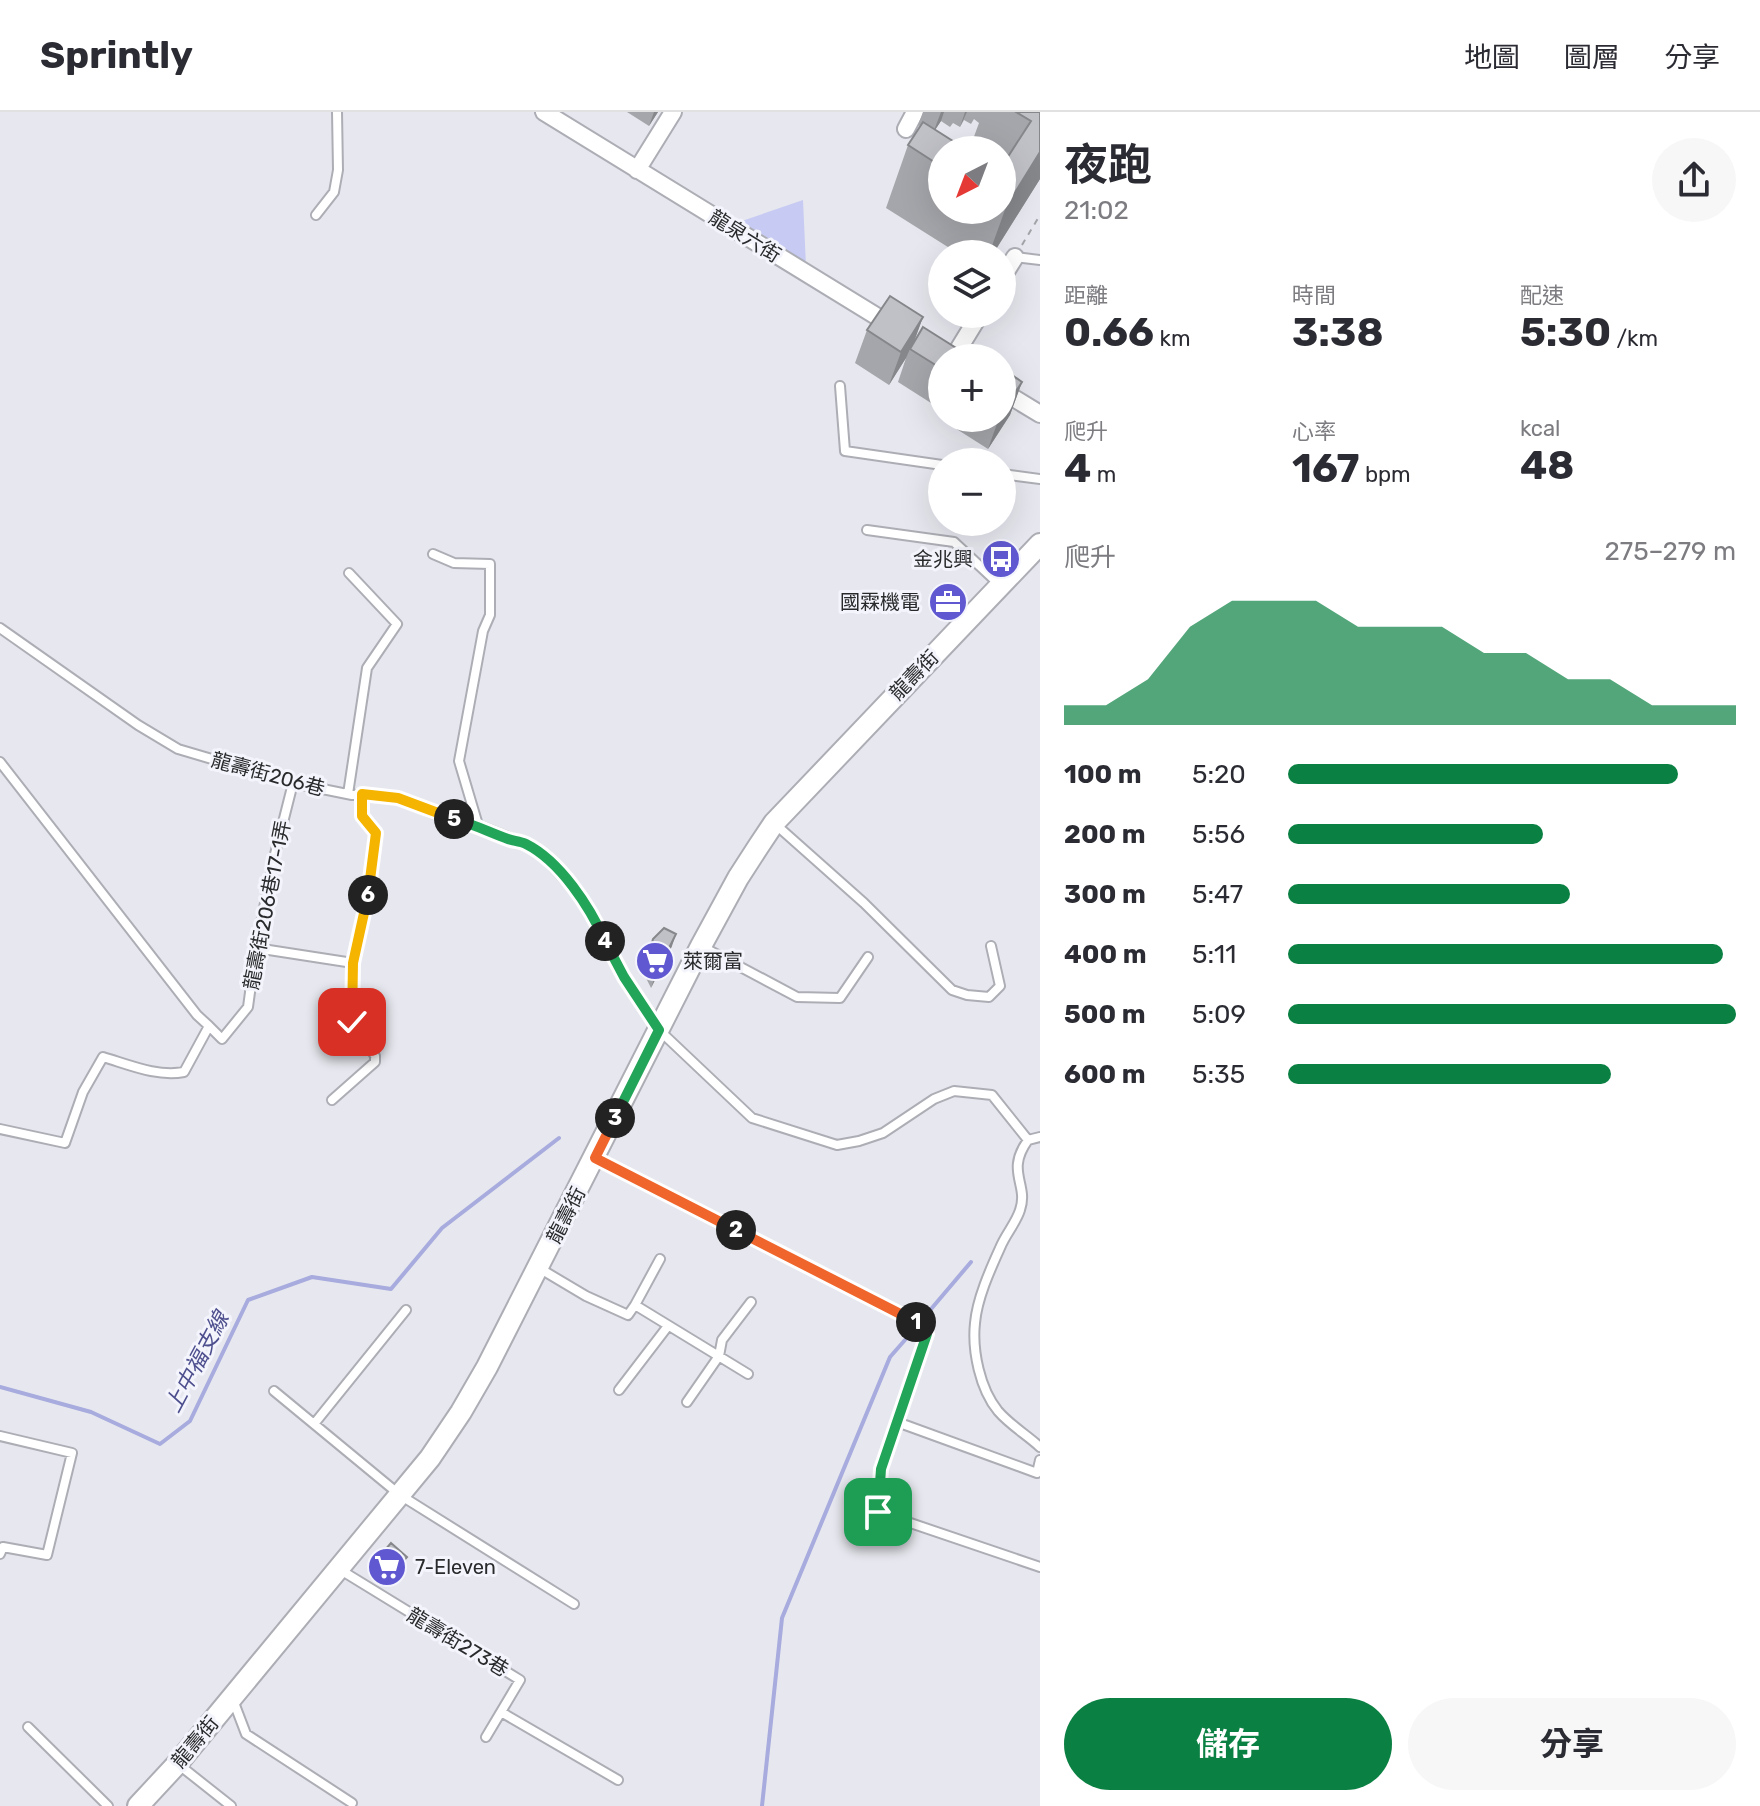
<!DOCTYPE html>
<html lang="zh-TW">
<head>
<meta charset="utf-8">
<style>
  :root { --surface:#fff; --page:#f7f7f7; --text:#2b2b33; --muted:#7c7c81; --line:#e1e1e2; --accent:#0b8043 }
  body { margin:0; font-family:Rubik,"Noto Sans TC",sans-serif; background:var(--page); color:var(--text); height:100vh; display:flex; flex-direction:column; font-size:30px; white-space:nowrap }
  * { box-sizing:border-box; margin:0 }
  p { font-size:26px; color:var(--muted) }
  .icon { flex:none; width:44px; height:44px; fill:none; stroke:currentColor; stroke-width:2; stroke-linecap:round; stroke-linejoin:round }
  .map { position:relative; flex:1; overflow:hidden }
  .details { display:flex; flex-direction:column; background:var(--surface); width:720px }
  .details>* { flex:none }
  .needle { width:52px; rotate:222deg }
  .tools { position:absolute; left:928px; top:24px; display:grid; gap:16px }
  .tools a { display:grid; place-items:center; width:88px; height:88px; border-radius:50%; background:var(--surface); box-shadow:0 8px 32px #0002; font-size:40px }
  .pin { position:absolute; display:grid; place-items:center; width:68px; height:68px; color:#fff; margin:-34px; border-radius:16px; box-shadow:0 4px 12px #0006 }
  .km { position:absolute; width:40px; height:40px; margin:-20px; border-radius:50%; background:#222; color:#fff; font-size:22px; line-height:40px; text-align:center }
  .round { display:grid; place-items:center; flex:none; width:84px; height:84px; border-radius:42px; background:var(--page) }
  .headline { display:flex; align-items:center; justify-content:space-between; height:136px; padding:0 24px }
  h1 { font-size:44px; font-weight:700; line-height:60px }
  .figures { display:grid; grid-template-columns:repeat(3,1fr); gap:12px; height:136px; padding:8px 24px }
  .figures div { display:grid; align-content:center }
  .figures b { font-size:40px; font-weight:700 }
  .figures small { font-size:22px; font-weight:400 }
  .figures p { font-size:22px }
  .chart { height:224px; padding:16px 24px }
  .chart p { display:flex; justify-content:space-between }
  .chart svg { width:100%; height:144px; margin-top:8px; fill:var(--accent); opacity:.7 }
  .cta { display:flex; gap:16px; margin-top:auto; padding:16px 24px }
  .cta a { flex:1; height:92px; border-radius:48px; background:var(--accent); color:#fff; font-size:32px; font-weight:700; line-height:92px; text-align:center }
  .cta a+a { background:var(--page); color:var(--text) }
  ul { padding:0 24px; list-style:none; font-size:26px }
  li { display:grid; grid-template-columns:128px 96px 1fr; align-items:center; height:60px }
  li i { height:20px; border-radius:10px; background:var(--accent) }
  header { display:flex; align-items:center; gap:48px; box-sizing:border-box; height:112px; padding:0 40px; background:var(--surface); border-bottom:2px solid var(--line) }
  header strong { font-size:38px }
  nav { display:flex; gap:44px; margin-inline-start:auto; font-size:28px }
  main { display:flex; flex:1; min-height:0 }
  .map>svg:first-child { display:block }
</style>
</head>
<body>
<header>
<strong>Sprintly</strong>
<nav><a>地圖</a><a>圖層</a><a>分享</a></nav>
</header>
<main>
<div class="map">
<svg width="1040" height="1694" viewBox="0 0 1040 1694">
  <rect width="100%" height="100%" fill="#e7e8ef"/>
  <!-- green -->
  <path fill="#c7caf2" d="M803,88L806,154L736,111Z"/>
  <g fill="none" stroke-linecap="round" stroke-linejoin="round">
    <!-- stream -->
    <path stroke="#a7abdd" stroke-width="4" d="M926,1203L971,1150
      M0,1275L91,1300L160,1332L190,1309L248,1188L312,1165L391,1177L442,1116L559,1026
      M762,1694L782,1506L890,1245L912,1220"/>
    <defs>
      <path id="service" d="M316,103L334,80L338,58L337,0
        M1015,145L1040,148
        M840,274L845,339L942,353
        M1002,362L1040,367
        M867,418L954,430L999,472
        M433,442L454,451L490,452V503L483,519L459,649L478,713
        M0,516L138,613L178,637L293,671L352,683L374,682L398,686L437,703L478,713L526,732L544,745L582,786L594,804L624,865L659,918L752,1006L837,1033L859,1029L883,1021L934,987L954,979L992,983L1028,1028L1040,1025
        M0,650L197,903L209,914
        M348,682L367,556L397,512L349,461
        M774,711L864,791L952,878L967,883L989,885L1000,874L991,834
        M703,835L797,885L840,886L868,845
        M256,836L353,851
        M332,988L375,950V944L367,931L352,910L353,851L369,779L376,721L362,704V682
        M0,1017L65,1031L83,980L103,945C130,953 157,965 184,960L209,914L222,927L248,895L256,836L274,746L293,671
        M1028,1028C1005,1060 1029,1072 1020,1098C1016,1111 1005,1123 1000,1136C990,1158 977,1187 975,1211C972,1239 980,1277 998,1299C1010,1313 1027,1323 1040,1335
        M595,1046L923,1214L927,1222L881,1357L878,1400L1040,1455
        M539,1156L586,1184L628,1203L635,1193L748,1262
        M635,1193L660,1147
        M619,1278L668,1214
        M274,1279L400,1383L574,1492
        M687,1290L719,1244L722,1228L751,1190
        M897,1310L1037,1361L1040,1348
        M314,1312L406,1198
        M0,1324L72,1341L47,1443L3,1435L0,1442
        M339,1457L520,1568L486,1625
        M233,1588L246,1622L352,1691
        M501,1600L618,1668
        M28,1615L108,1694
        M178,1652L231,1694"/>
      <path id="minor" d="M544,0L894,215
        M906,17L915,0
        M637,58L673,0
        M1002,166L1015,145
        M953,246L980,202
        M1002,279L1040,302"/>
      <path id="tertiary" d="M138,1694L177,1652L430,1346L461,1300L487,1255L701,834L738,766L758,735L774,711L1040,432"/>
    </defs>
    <!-- service casing -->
    <use href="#service" stroke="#adaeb5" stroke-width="12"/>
    <!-- minor casing -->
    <use href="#minor" stroke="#adaeb5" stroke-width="20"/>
    <!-- tertiary casing -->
    <use href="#tertiary" stroke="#adaeb5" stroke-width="24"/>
    <!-- path -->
    <path stroke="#a2a3a8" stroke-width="2" stroke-dasharray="6 6" stroke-linecap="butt" d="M1022,133L1040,103"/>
    <!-- service -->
    <use href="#service" stroke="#fff" stroke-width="8"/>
    <!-- minor -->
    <use href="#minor" stroke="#fff" stroke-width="16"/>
    <!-- tertiary -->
    <use href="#tertiary" stroke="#fff" stroke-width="20"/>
  </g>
  <!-- wall -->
  <path fill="#a5a6ab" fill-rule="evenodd" d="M627,0H658L649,14Z
    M923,0H1040V67L993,142H959L886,96L908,33L920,14L918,13ZM974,7L979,11L969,38H1002V98H942V38L935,18L941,9L950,15L953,11L960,15L964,8L971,12Z
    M923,205L914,229L942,246V298L898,270L906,246L889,273L855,251L867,218Z
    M1022,270L1010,303L988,337L955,316L958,306H1002Z
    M653,827L672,834L651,876L643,860Z
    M404,1450L385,1473L369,1459L372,1453Z"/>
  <!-- shaded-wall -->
  <path fill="#86878b" d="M654,0H658L649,14Z
    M941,0H944L941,9L933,21Z
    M965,0H967L960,15Z
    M1040,40V67L993,142H989L1006,95Z
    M923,205L911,238L910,237L906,246L889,273L901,240Z
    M1022,270L1010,303L988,337L999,306H1002V301Z
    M676,822L672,834L651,876L655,864Z
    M407,1445L404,1450L385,1473L387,1467Z"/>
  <!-- building -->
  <path fill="#c0c1c7" stroke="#86878b" stroke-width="2" d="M1016,0H1040V40L1006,95L1002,93V54L1031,9Z
    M923,10L967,38H942V55L908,33Z
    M890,184L923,205L901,240L867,218Z
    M923,215L972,246H942V257L910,237Z
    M1002,256L1022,270L1002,301Z
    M664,816L676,822L655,864L647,848L653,827Z
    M391,1431L407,1445L387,1467L372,1453Z"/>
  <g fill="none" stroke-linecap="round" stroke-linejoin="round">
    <defs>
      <path id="split-1" d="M878,1400L881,1357L927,1222L923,1214L916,1210"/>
      <path id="split-2" d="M736,1118L916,1210"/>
      <path id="split-3" d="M615,1006L595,1046L736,1118"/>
      <path id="split-4" d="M605,829L624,865L659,918L615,1006"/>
      <path id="split-5" d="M454,707C473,712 489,720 508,727C513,729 520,729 526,732C560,749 590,795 605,829"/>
      <path id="split-6" d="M368,783L376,721L362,704V682L398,686L454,707"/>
      <path id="split-7" d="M352,910L353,851L368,783"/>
    </defs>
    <!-- split-1 casing -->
    <use href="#split-1" stroke="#fff" stroke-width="16"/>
    <!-- split-2 casing -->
    <use href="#split-2" stroke="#fff" stroke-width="16"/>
    <!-- split-3 casing -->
    <use href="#split-3" stroke="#fff" stroke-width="16"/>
    <!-- split-4 casing -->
    <use href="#split-4" stroke="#fff" stroke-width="16"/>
    <!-- split-5 casing -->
    <use href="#split-5" stroke="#fff" stroke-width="16"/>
    <!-- split-6 casing -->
    <use href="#split-6" stroke="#fff" stroke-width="16"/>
    <!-- split-7 casing -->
    <use href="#split-7" stroke="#fff" stroke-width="16"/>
    <!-- split-1 -->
    <use href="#split-1" stroke="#22a559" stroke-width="10"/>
    <!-- split-2 -->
    <use href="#split-2" stroke="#f0652b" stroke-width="10"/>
    <!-- split-3 -->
    <use href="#split-3" stroke="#f0652b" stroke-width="10"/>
    <!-- split-4 -->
    <use href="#split-4" stroke="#22a559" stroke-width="10"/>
    <!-- split-5 -->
    <use href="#split-5" stroke="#22a559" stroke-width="10"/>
    <!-- split-6 -->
    <use href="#split-6" stroke="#f5b400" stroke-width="10"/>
    <!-- split-7 -->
    <use href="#split-7" stroke="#f5b400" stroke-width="10"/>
  </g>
  <!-- icons -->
  <defs>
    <symbol id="bus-disc" viewBox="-11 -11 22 22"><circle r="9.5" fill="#5f58d0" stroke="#f4f5fc"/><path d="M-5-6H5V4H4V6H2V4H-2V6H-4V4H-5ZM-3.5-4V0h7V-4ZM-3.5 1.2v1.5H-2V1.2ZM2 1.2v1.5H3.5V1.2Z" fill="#fff"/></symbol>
    <symbol id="office-disc" viewBox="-11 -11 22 22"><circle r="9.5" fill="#5f58d0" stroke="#f4f5fc"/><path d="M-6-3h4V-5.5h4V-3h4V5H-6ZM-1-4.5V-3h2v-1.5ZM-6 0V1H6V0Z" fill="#fff"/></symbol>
    <symbol id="supermarket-disc" viewBox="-11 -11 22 22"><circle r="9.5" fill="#5f58d0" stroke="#f4f5fc"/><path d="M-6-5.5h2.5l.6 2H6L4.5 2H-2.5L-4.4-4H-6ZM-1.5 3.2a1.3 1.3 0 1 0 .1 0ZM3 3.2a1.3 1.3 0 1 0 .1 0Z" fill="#fff"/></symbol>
  </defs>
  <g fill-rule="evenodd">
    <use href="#bus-disc" x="979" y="425" width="44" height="44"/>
    <use href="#office-disc" x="926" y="468" width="44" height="44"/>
    <use href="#supermarket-disc" x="633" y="827" width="44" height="44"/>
    <use href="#supermarket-disc" x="365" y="1433" width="44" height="44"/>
  </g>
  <g text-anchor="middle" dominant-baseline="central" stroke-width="6" stroke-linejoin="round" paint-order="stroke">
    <!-- street labels -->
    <g font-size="20" fill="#292a2c" stroke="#f4f5fc">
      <text transform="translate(745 124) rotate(32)">龍泉六街</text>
      <text transform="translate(914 563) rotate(-46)">龍壽街</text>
      <text transform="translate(268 662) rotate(15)">龍壽街206巷</text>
      <text transform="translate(267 793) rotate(-79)">龍壽街206巷17-1弄</text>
      <text transform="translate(566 1103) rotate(-63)">龍壽街</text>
      <text transform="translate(458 1530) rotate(31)">龍壽街273巷</text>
      <text transform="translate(195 1630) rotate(-50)">龍壽街</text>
    </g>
    <!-- poi labels -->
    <g font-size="20" fill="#292a2c" stroke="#f4f5fc" text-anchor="end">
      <text x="973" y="447">金兆興</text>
      <text x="920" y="490">國霖機電</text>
      <text x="683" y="849" text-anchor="start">萊爾富</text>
      <text x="415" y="1455" text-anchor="start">7-Eleven</text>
    </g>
    <!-- water labels -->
    <g font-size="22" font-style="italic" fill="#4e4f8e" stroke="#f4f5fc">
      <text transform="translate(197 1250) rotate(-62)">上中福支線</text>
    </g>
  </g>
</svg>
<div class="tools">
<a><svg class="needle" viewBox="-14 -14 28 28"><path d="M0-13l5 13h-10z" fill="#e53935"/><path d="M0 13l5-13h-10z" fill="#7c7c81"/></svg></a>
<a><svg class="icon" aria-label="layers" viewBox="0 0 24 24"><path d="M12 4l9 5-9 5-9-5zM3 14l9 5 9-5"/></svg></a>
<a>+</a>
<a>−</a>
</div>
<div class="pin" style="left:878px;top:1400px;background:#1e9e55"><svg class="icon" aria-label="arrive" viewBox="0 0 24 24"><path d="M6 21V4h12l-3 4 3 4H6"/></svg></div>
<div class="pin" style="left:352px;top:910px;background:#d93025"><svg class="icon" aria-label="check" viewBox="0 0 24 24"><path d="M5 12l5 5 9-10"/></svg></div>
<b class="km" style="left:916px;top:1210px">1</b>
<b class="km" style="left:736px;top:1118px">2</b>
<b class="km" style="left:615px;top:1006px">3</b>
<b class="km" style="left:605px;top:829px">4</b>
<b class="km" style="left:454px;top:707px">5</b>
<b class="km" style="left:368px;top:783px">6</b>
</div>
<section class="details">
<div class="headline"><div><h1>夜跑</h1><p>21:02</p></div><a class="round"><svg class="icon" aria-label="share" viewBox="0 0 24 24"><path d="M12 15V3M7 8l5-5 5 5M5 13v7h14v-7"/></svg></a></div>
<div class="figures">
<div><p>距離</p><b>0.66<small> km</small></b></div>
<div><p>時間</p><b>3:38</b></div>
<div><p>配速</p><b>5:30<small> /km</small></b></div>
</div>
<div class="figures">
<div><p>爬升</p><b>4<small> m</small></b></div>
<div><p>心率</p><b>167<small> bpm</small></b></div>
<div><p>kcal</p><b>48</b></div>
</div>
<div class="chart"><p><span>爬升</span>275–279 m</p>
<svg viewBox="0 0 160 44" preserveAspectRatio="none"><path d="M0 44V38L10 38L20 30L30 14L40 6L50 6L60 6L70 14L80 14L90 14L100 22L110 22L120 30L130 30L140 38L150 38L160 38V44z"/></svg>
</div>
<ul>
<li><b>100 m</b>5:20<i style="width:87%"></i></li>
<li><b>200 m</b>5:56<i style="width:57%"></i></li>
<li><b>300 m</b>5:47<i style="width:63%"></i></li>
<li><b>400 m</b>5:11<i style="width:97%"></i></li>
<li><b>500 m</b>5:09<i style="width:100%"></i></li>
<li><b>600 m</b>5:35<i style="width:72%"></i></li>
</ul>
<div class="cta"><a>儲存</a><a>分享</a></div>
</section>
</main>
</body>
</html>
